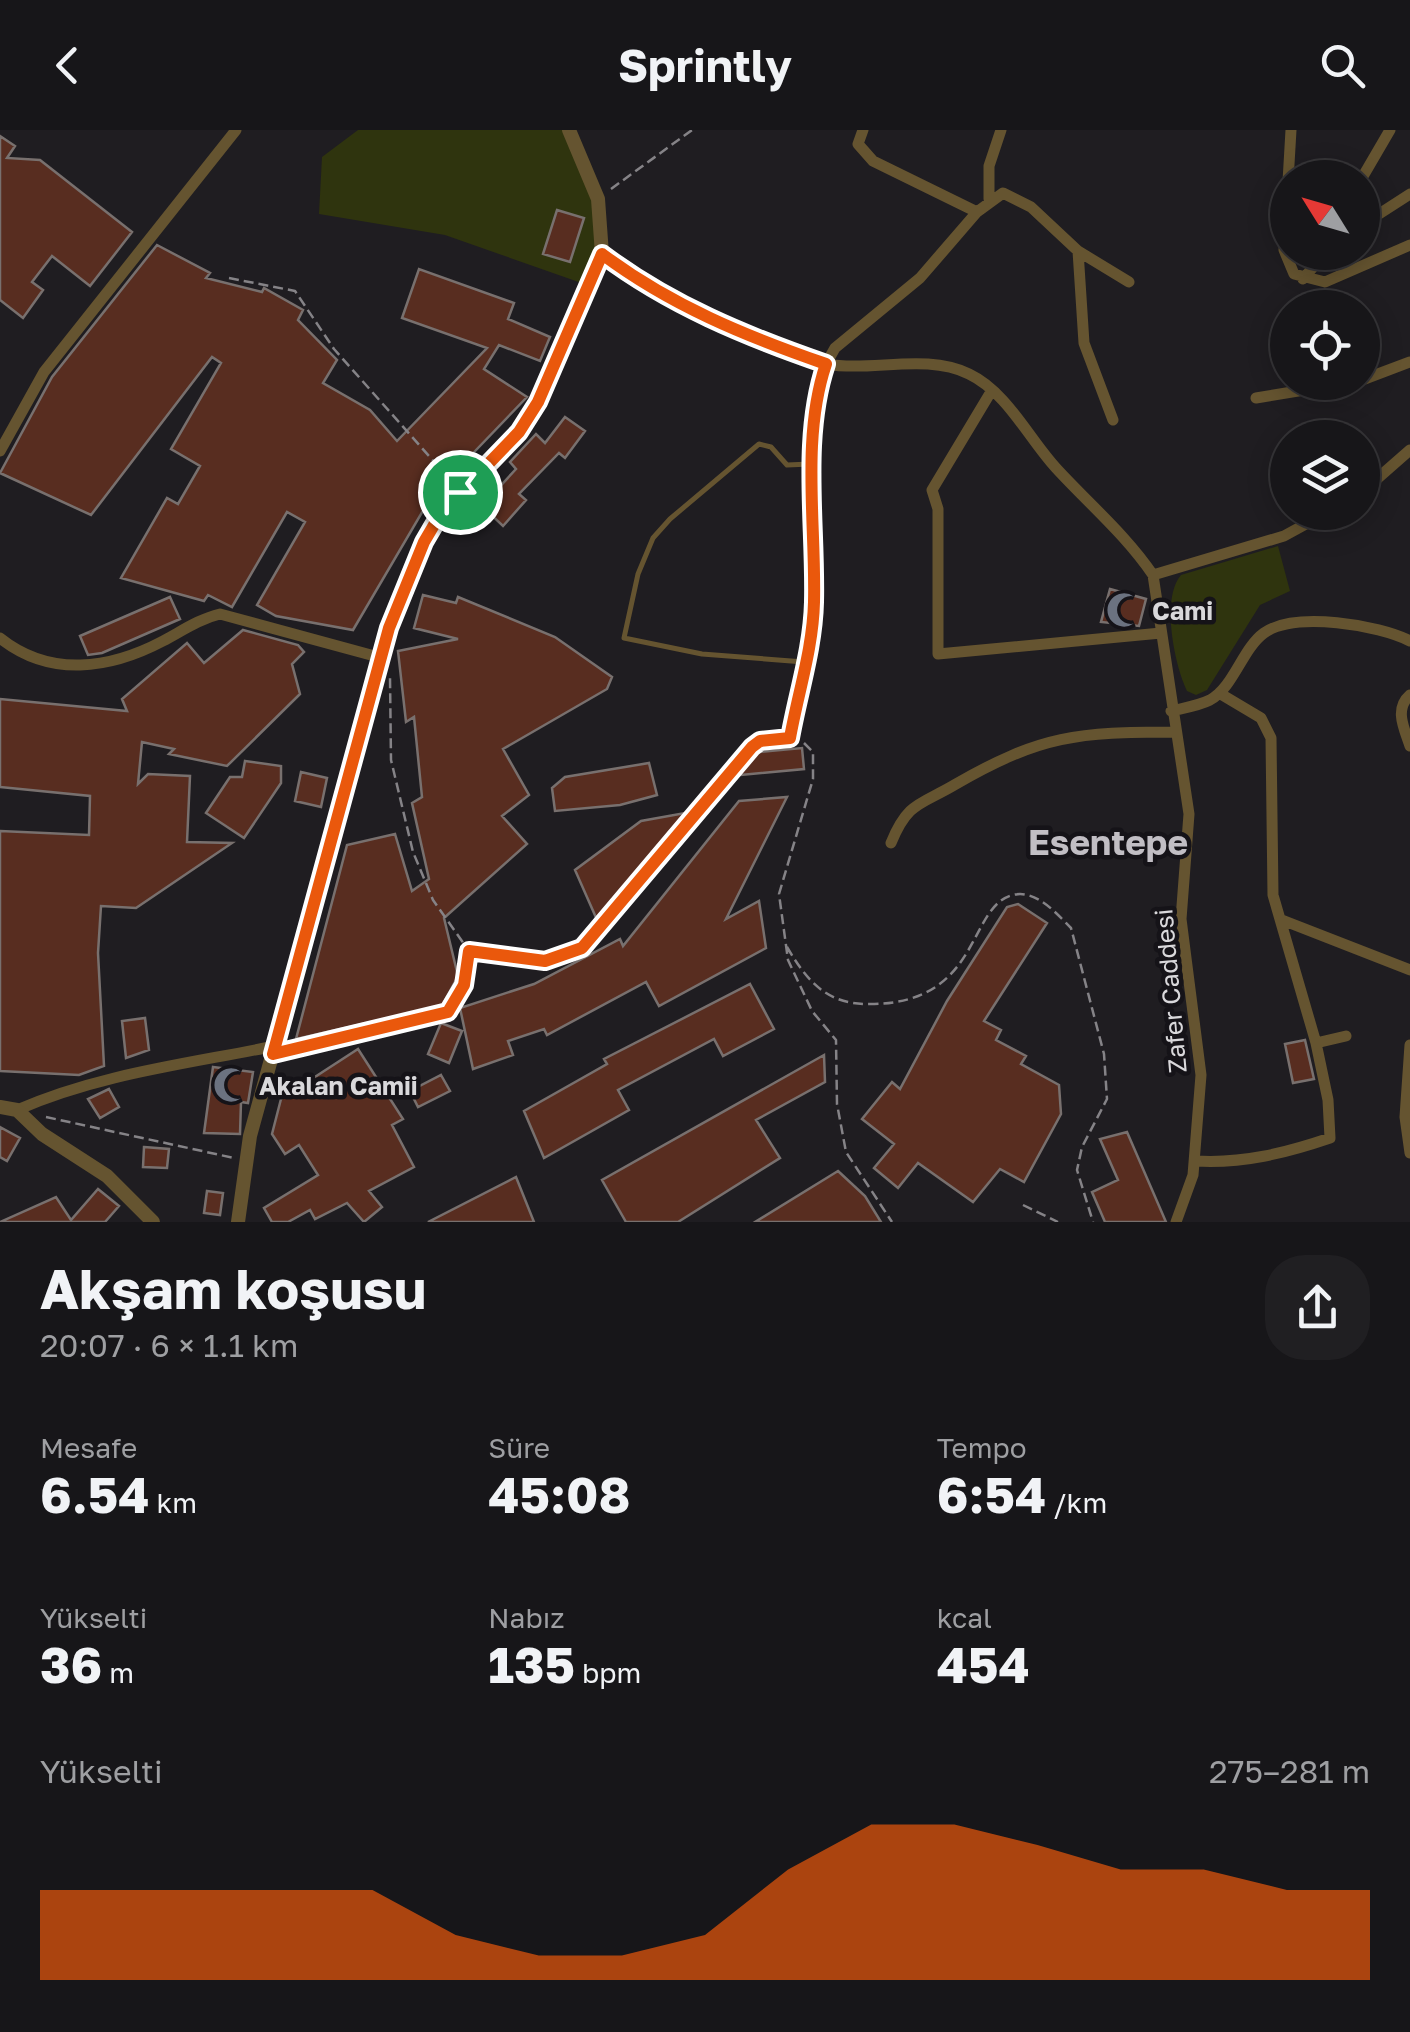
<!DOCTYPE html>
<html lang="tr">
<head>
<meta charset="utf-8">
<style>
  :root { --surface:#171619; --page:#201f22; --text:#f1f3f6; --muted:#9e9fa2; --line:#363538; --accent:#ea580c }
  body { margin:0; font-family:"Golos Text",sans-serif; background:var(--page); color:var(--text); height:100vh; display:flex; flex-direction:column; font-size:38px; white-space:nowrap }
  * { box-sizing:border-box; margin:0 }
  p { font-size:32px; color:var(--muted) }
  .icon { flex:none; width:55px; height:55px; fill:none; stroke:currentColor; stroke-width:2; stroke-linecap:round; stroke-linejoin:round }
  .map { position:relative; height:1092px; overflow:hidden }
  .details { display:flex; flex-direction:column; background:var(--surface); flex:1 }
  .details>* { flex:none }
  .needle { width:65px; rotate:307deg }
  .fabs { position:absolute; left:1270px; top:30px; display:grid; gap:20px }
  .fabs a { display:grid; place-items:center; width:110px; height:110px; border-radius:50%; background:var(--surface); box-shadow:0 5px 25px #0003,0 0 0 2px var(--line); font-size:50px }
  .pin { position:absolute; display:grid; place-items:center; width:85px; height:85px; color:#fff; margin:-42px; border:5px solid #fff; border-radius:50%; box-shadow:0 2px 10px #0007 }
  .round { display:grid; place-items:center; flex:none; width:105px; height:105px; border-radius:40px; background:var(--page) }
  .head { display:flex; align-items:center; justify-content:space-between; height:170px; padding:0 40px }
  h1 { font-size:55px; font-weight:700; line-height:75px }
  .metrics { display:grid; grid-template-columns:repeat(3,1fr); gap:15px; height:170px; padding:10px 40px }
  .metrics div { display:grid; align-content:center }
  .metrics b { font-size:50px; font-weight:700 }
  .metrics small { font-size:28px; font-weight:400 }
  .metrics p { font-size:28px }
  .chart { height:280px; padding:20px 40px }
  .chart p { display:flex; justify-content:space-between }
  .chart svg { width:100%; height:180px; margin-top:10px; fill:var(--accent); opacity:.7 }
  header { display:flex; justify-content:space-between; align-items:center; height:130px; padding:0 40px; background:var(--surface); font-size:45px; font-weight:700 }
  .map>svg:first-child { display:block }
</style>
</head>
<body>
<header><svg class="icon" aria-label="back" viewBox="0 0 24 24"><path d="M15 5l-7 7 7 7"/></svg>Sprintly<svg class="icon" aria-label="search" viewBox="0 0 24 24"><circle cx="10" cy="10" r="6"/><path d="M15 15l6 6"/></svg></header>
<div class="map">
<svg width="1410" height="1092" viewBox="0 0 1410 1092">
  <rect width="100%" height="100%" fill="#1f1d21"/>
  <!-- green -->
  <path fill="#2f340e" d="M358,0H569L601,96L590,156L445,105L319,84L322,27Z
    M1278,416L1290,461L1260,475L1207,560L1196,565L1187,561C1174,534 1161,468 1181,445Z"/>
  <!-- building -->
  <path fill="#582d20" stroke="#78706e" stroke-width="2.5" d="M0,6L15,16L7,28L40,30L132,102L90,156L52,126L32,152L43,160L23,188L0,170Z
    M557,80L584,88L570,132L543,124Z
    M157,115L210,143L206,148L262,162L264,158L303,180L298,190L337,230L323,253L370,280L397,311L487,218L402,188L419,139L514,173L508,189L550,207L540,231L499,215L484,239L527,267L453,344L448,338L353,500L276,486L257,475L305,392L287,382L232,477L208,465L204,471L121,448L167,368L178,374L200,336L171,319L221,233L212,227L91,385L0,343L52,247Z
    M565,287L585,301L565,328L559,323L519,364L526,370L503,396L482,376L516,339L510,332L536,304L545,313Z
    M1110,459L1146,469L1139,496L1101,492Z
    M423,465L456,473L458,467L555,507L612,547L607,559L503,619L529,665L502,686L527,714L444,788L458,846L442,876L296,909L347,715L395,704L412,761L429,749L412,673L422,667L414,587L406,592L398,521L458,509L414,498Z
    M170,467L180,489L102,523L88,525L80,506Z
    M243,500L298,515L304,522L292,534L300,564L227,636L169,624L174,619L142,612L138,654L148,644L190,646L187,712L232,713L136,778L101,776L98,823L104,936L79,945L0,941V701L89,705L90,666L0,657V569L127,581L122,569L187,513L204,533Z
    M802,618L804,639L730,646L748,623Z
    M245,631L281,636V653L244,708L206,683L230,647H242Z
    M649,633L657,665L620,675L555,681L552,658L565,647Z
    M301,642L327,648L321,677L295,671Z
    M787,667L726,789L759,771L766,818L659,876L646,852L547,905L544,899L508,911L513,925L473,939L460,878L534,854L620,809L623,816L739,671Z
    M685,683L598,792L575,740L641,691Z
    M1018,774L1047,793L984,891L1001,900L996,910L1026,926L1021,934L1059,955L1061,984L1024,1052L1000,1039L973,1072L918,1033L898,1058L874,1038L894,1014L862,989L892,952L900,959L947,871L1007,777Z
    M750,854L774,899L723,926L714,909L618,960L629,980L544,1028L524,981L607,934L604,929Z
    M145,888L149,920L126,928L122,891Z
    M441,893L462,901L449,933L428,924Z
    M1305,910L1314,949L1293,953L1285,914Z
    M358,919L403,989L392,995L414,1037L369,1061L382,1077L364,1092L347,1073L315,1089L310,1080L288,1092H272L264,1078L318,1045L299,1015L285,1024L272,1004L281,969Z
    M824,925L825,952L756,990L780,1028L678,1092H626L602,1050Z
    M213,937L253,942L248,973L241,972L240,1004L204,1003Z
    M441,945L450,961L418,977L410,961Z
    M109,959L119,977L100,988L88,969Z
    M0,997L20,1008L7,1031L0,1027Z
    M1127,1002L1166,1092H1105L1092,1062L1118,1050L1100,1009Z
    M144,1017L169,1019L167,1038L143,1037Z
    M838,1041L865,1066L881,1092H755Z
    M516,1047L534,1092H428Z
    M98,1059L119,1076L105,1092H0L56,1067L71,1090Z
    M207,1061L223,1063L220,1085L204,1083Z"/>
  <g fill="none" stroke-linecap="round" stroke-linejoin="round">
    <!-- path -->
    <path stroke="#858387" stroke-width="2.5" stroke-dasharray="10 5" stroke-linecap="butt" d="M611,59L692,0
      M229,148L295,161L334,219L453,353
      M804,613L813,622V649L779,764L788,830L812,881L836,910L837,974L846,1022L892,1092
      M787,817C807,851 827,875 870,874C982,874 967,776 1013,765C1036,759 1057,784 1071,798L1104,924L1107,969L1082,1017L1077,1040L1093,1092
      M469,821L545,831L582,818L753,617L777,609
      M289,920L448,882L464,855L469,821L433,770L413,722L391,630L390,547
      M46,987L234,1028
      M1023,1075L1058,1092"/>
    <!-- service -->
    <path stroke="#655430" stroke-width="5" d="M804,532L702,524L624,508L638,444L653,408L670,389L759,314L771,317L787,335L810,334"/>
    <!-- minor -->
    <path stroke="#655430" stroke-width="11" d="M863,0L858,14L873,31L977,82
      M1291,0L1284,120L1294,144L1325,152L1410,115
      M1362,48L1390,0
      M989,69V36L1001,0
      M1362,95L1410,64
      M1078,121L1084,213L1113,290
      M602,124C659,166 756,222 826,234C872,242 926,223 969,244C1007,262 1029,309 1056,338C1089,374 1126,405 1153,445L1189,684L1181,789L1201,945L1193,1045L1176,1092
      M1303,149L1326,122
      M1362,250L1410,232
      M992,260L932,360L938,379V524L1161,503
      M1256,268L1353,252
      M0,321L44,242L236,0
      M1362,362L1410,320
      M1153,445L1284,406L1328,382
      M0,508C50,548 110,539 163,511C182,501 199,489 220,484L382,528
      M1219,563L1261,588L1271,608L1273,765L1316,913L1346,906
      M1410,565C1394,579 1404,598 1410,616
      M1171,581C1183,578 1198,576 1210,570C1234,557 1242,519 1264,503C1295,481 1379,495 1410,511
      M790,609L814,475L813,334L818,257L826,234L835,218L920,148L977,82L1003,63L1031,77L1078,121L1129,152
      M891,713C908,671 921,675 956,654C1041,605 1078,602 1175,602
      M1282,790L1410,840
      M1410,915L1405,987L1410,1023
      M17,980C99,944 187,934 275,916
      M1195,1031C1242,1034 1286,1023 1330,1008L1328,970L1316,913"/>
    <!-- tertiary -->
    <path stroke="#655430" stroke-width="14" d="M0,977L17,980L42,1004L107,1046L153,1092
      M238,1092L250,1006L389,499L424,412L441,383L519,302L538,272L602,124L598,69L569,0"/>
  </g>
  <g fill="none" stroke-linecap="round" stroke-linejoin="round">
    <defs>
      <path id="route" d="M602,124C670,175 745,206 826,234C801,308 816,395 814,472C813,518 798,563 790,608L760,611L752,617L582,818L545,831L469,821L464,855L448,882L273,924L389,498L424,412L441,383L519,302L538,272Z"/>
    </defs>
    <!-- route casing -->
    <use href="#route" stroke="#fff" stroke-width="20"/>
    <!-- route -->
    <use href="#route" stroke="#ea580c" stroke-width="12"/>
  </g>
  <!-- icons -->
  <defs>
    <symbol id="mosque-bare" viewBox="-9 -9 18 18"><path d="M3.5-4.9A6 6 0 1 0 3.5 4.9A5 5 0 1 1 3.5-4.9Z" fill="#6b7280" stroke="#151318" stroke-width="2.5" paint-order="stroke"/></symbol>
  </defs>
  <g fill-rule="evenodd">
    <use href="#mosque-bare" x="1099" y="455" width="50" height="50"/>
    <use href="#mosque-bare" x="206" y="930" width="50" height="50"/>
  </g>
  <g text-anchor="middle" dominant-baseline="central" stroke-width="9" stroke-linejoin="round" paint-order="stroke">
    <!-- poi labels -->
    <g font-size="25" font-weight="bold" fill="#d9d8db" stroke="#151318" text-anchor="start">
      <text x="1152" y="480">Cami</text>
      <text x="259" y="955">Akalan Camii</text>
    </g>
    <!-- street labels -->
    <g font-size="25" fill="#d9d8db" stroke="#151318">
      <text transform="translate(1170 861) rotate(-95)">Zafer Caddesi</text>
    </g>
    <!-- district labels -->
    <g font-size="35" font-weight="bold" fill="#c1bec4" stroke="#151318">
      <text x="1108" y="712">Esentepe</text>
    </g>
  </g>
</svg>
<div class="fabs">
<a><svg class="needle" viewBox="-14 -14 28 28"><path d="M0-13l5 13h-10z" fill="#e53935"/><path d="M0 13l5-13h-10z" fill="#9e9fa2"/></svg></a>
<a><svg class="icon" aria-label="locate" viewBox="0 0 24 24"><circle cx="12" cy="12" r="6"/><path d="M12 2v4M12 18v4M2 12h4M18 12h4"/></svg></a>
<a><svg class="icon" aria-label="layers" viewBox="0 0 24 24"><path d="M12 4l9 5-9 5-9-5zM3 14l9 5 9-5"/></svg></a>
</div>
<div class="pin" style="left:460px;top:362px;background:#1e9e55"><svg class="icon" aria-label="arrive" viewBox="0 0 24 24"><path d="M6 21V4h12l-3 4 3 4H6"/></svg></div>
</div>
<section class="details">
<div class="head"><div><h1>Akşam koşusu</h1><p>20:07 · 6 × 1.1 km</p></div><a class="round"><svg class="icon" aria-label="share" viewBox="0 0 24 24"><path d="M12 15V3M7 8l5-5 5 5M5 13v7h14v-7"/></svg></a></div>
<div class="metrics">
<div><p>Mesafe</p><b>6.54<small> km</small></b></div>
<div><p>Süre</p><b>45:08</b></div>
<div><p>Tempo</p><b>6:54<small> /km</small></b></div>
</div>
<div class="metrics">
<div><p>Yükselti</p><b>36<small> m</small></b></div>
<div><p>Nabız</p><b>135<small> bpm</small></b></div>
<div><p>kcal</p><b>454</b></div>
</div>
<div class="chart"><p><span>Yükselti</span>275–281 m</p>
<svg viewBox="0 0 160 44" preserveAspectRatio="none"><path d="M0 44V22L10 22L20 22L30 22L40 22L50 33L60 38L70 38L80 33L90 17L100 6L110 6L120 11L130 17L140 17L150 22L160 22V44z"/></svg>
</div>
</section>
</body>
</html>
